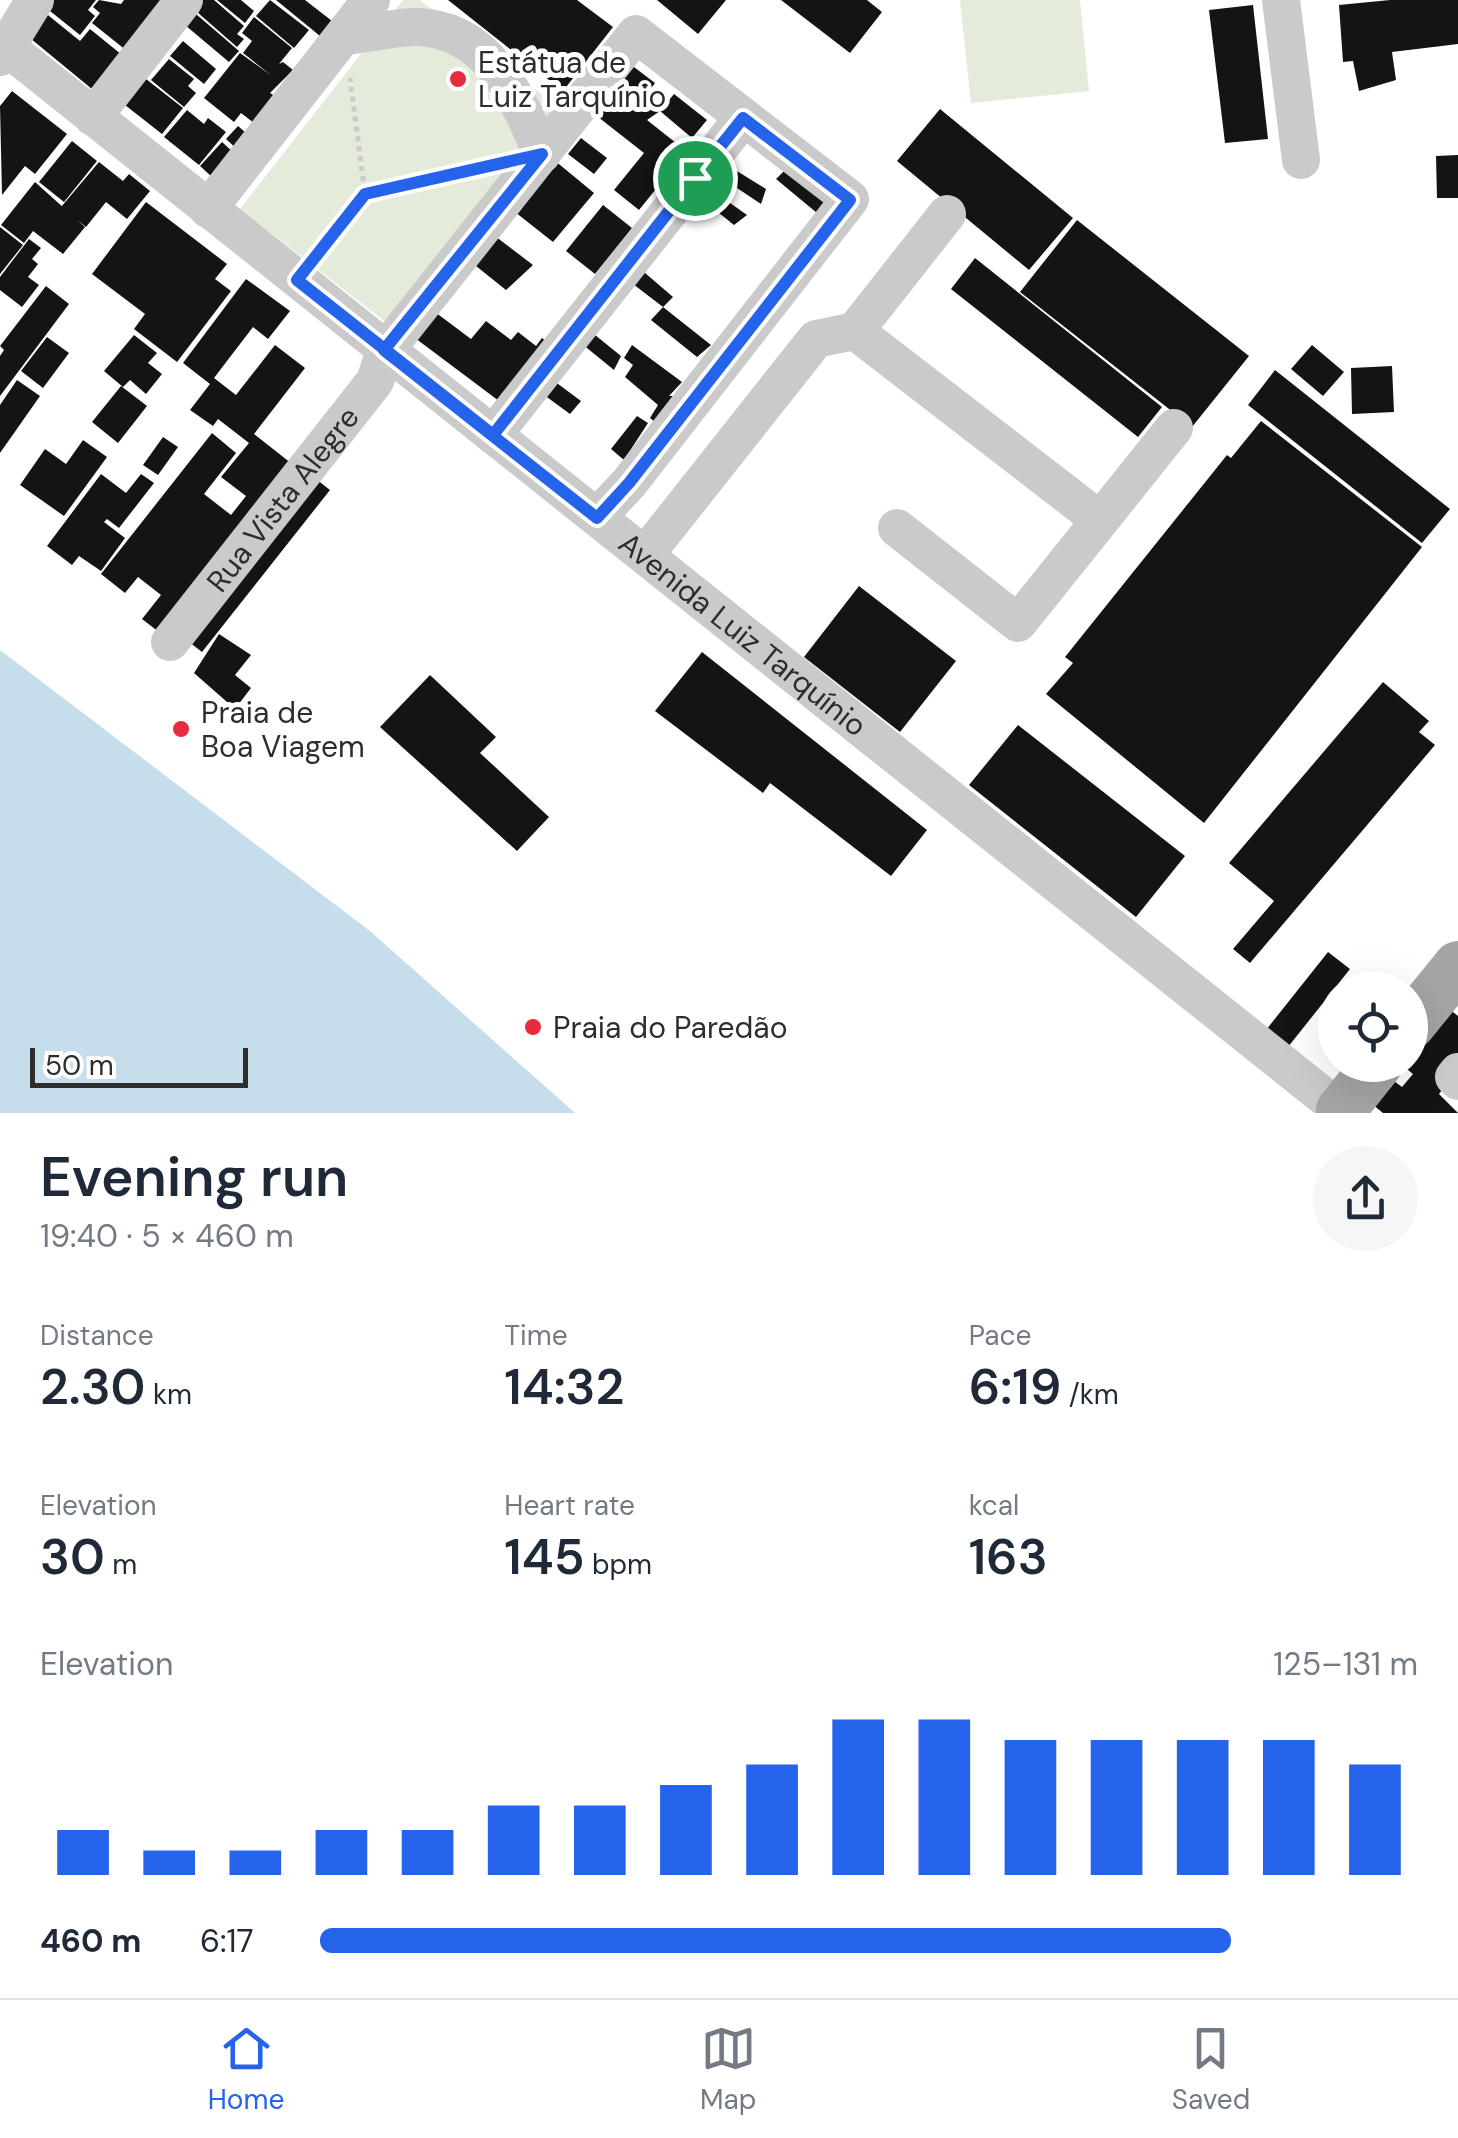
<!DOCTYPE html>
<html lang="en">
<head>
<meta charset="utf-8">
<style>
  :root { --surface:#fff; --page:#f6f6f7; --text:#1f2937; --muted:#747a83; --line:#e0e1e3; --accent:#2563eb }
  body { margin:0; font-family:"DM Sans",sans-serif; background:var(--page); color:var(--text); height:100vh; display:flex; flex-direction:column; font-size:38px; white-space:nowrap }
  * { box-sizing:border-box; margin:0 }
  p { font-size:32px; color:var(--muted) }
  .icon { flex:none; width:55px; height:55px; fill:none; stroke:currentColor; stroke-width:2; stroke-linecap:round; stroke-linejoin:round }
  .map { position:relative; height:1113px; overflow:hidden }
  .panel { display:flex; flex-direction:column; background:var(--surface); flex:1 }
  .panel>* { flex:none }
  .fabs { position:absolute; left:1318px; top:972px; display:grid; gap:20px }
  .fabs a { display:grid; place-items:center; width:110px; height:110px; border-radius:50%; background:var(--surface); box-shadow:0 10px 40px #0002; font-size:50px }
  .scale { position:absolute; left:30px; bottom:25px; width:218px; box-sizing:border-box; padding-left:10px; border:5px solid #2d2d2d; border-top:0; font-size:28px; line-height:35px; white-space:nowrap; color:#2d2d2d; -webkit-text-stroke:8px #fff; paint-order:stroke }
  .pin { position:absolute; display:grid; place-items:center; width:85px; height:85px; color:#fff; margin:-42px; border:5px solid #fff; border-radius:50%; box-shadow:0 2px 10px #0007 }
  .round { display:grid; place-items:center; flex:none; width:105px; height:105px; border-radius:52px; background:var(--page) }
  .overview { display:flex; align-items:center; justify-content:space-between; height:170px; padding:0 40px }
  h1 { font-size:55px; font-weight:600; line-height:75px }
  .metrics { display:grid; grid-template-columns:repeat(3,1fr); gap:15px; height:170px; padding:10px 40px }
  .metrics div { display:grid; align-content:center }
  .metrics b { font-size:50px; font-weight:600 }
  .metrics small { font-size:28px; font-weight:400 }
  .metrics p { font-size:28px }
  .chart { height:280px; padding:20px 40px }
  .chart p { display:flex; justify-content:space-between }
  .chart svg { width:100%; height:180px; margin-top:10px; stroke:var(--accent); stroke-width:6 }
  ul { padding:0 40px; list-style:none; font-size:32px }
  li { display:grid; grid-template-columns:160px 120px 1fr; align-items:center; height:75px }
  li i { height:25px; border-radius:12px; background:var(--accent) }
  .dock { display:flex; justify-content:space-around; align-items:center; height:140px; border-top:2px solid var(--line); background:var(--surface); font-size:28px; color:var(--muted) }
  .dock a { display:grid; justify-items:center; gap:5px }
  .dock .active { color:var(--accent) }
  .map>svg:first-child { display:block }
</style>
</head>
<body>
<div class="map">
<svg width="1458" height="1113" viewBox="0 0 1458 1113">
  <rect width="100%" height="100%" fill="#fff"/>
  <!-- green -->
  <path fill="#e4ebda" d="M403,0H420L557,106L387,323L240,209Z
    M960,0H1080L1089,91L971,103Z"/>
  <!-- water -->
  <path fill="#c6deec" d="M0,650L370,931L575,1113H0Z"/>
  <!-- building -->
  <path fill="#141414" d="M43,0H96L88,10L95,16L80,35L40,3Z
    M99,0L121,4L124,0H169L132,55L92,23L100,13L93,7Z
    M193,0H214L244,26L237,34L244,39L237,47L189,5Z
    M217,0H241L254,11L245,23Z
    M270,0L309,30L294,48L256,16Z
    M276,0H305L332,21L320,36Z
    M448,0H577L613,27L563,91Z
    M657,0H726L698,34Z
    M781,0H867L882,12L850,53Z
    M1390,0H1458V44L1392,52L1396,80L1359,91L1353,61L1343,62L1339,5Z
    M1253,5L1268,139L1225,143L1209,10Z
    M38,7L80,41L90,29L127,59L98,94L19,29Z
    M189,8L239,51L229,62L179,20Z
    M254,17L292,48L279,64L283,62L293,70L270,93L275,96L254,123L241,113L234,122L204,98L240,53L272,76L243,53L252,41L242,33Z
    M183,41L216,69L204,84L170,56Z
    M169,59L194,79L188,86L196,93L184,107L151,80Z
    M630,64L655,83L643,99L660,111L674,94L707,120L692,138L660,111L647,120L695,158L676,180L668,174L639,210L614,190L644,153L593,113Z
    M146,79L183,108L162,134L125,105Z
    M12,91L67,134L35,174L25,166L2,195L0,106Z
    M940,109L1073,218L1029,270L897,161Z
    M187,110L204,124L208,118L226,132L199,165L164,137Z
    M238,126L252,138L240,152L226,139Z
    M581,138L607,158L594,174L568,154Z
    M72,141L97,161L64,202L39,182Z
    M222,142L234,153L212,177L200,166Z
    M548,155L594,193L553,242L515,212Z
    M1458,155V198H1437L1436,156Z
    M719,160L766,189L761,204L704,166Z
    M99,162L123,181L129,174L150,191L127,219L106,202L86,227L61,207Z
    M791,164L829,195L817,213L776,179Z
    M695,178L747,215L734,225L694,193Z
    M35,182L85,227L63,254L33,231L24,243L1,225Z
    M146,202L227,264L215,279L231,291L177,362L134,329L145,314L92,274Z
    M603,205L632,228L595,274L566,251Z
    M1077,220L1249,356L1192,427L1020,292Z
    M0,227L23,245L0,274Z
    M491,233L533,265L506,290L476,266Z
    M29,239L41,248L32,259L38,264L28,277L39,285L22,307L0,290V277Z
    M975,258L1162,407L1138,437L951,289Z
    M630,260L673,297L663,307L711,345L697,357L651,320L663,307L620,274Z
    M246,279L290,311L268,339L253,327L214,378L236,395L275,345L305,368L254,434L301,471L168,639L142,619L161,595L138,577L125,593L101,574L212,433L236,453L204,494L231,515L246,496L221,477L249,443L218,419L213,426L190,410L210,384L183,363Z
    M46,286L69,304L0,396V356L4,350L0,346Z
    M431,309L471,339L486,321L511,340L518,332L536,346L542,338L550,344L503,404L411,335Z
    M584,326L621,356L614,370L571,335Z
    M134,335L157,353L148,363L162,374L146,394L130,380L123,387L104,371Z
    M47,337L69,353L43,388L21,371Z
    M632,345L682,382L669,396H681L680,402L665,406L656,423L650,418L658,405L625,377L633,365L624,358Z
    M1312,345L1344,372L1323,396L1291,369Z
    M1392,366L1394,412L1352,414L1351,368Z
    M1275,370L1450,509L1422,543L1248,405Z
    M550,378L581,401L570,414L540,392Z
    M17,380L40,396L0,453V405Z
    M121,386L147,406L118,443L92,422Z
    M637,416L648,423L624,460L611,449Z
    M1261,421L1422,547L1204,823L1046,694L1073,663L1065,657L1227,455L1231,458Z
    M163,437L178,447L158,475L143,465Z
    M83,440L107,457L64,516L20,485L45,449L66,464Z
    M307,472L330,490L202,652L180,635Z
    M101,474L126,493L141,474L154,483L119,528L107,519L104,522L125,538L101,571L79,556L72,565L47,546Z
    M859,586L956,661L900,732L804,657Z
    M219,634L251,655L235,675L251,688L235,709L194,673Z
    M702,652L927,830L891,876L770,783L763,793L655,711Z
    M430,675L496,737L480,753L549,817L517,851L380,727Z
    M1383,682L1429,721L1419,732L1435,745L1250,963L1233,949L1274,901L1229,863Z
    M1018,725L1185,856L1136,917L969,785Z
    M1328,952L1350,969L1288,1047L1266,1030Z
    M1444,1005L1458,1016V1069L1439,1094L1458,1113H1383L1367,1100L1386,1075L1402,1087L1413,1074L1402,1065H1410V1049Z"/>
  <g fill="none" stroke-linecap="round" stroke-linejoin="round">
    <!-- path -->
    <path stroke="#cacaca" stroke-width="5" stroke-dasharray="5 5" stroke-linecap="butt" d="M365,194L489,166
      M317,254L365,194L350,78"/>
    <!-- minor -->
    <g stroke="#cacaca" stroke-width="38">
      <path d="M1281,0L1301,160"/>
      <path d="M344,36C370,34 403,24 429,28C493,37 520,103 542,154"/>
      <path id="s1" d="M0,42L1341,1110"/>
      <path d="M0,57L35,0"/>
      <path d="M93,117L184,0"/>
      <path d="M208,209L371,0"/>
      <path d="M855,331L1100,520"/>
      <path d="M493,435L743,118"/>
      <path d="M897,528L1018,623L1174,428"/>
      <path d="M645,555L816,339L855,331L947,214"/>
      <path id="s2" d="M170,642L375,381L385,351L636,34L850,199L629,483L597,517"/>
      <path d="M1458,1072L1454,1077L1458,1081"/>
    </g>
    <!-- major -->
    <path stroke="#a5a5a5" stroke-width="50" d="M1410,1025L1458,966
      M1345,1113L1341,1110L1377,1065"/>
  </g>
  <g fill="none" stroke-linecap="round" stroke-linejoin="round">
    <defs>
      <path id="route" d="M695,178L493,435L297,280L365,194L542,154L384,350L597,518L629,483L850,200L743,118L695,178"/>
    </defs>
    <!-- route casing -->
    <use href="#route" stroke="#fff" stroke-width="20"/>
    <!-- route -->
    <use href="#route" stroke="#2563eb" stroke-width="12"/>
  </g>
  <!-- markers -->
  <g fill="#e82b3d" stroke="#fff" stroke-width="4">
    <circle cx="458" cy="79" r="10"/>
    <circle cx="181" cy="729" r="10"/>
    <circle cx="533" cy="1027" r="10"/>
  </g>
  <g text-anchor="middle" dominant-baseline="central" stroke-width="10" stroke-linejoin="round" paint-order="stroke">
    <!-- poi labels -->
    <g font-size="30" fill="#2d2d2d" stroke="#fff" text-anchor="start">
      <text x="478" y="62">Estátua de<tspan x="478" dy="34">Luiz Tarquínio</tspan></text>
      <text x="201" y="712">Praia de<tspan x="201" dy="34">Boa Viagem</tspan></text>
      <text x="553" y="1027">Praia do Paredão</text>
    </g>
    <!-- street labels -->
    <g font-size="30" fill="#2d2d2d" stroke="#fff">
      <text stroke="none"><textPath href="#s2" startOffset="182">Rua Vista Alegre</textPath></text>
      <text stroke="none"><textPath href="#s1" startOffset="950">Avenida Luiz Tarquínio</textPath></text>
    </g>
  </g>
</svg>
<div class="fabs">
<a><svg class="icon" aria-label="locate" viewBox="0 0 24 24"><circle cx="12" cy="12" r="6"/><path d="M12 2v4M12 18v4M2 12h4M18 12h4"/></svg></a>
</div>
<div class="scale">50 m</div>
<div class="pin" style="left:695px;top:178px;background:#1e9e55"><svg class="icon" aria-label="arrive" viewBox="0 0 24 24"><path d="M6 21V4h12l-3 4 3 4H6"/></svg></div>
</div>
<section class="panel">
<div class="overview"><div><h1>Evening run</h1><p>19:40 · 5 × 460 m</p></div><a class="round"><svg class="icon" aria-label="share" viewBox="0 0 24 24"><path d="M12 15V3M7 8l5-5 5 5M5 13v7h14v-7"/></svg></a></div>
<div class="metrics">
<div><p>Distance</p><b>2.30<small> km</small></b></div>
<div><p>Time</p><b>14:32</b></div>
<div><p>Pace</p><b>6:19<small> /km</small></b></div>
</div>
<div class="metrics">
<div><p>Elevation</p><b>30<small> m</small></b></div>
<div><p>Heart rate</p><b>145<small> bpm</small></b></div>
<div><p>kcal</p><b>163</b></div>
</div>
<div class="chart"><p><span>Elevation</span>125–131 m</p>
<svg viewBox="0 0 160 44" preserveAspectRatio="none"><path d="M5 44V33M15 44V38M25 44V38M35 44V33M45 44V33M55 44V27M65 44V27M75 44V22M85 44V17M95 44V6M105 44V6M115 44V11M125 44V11M135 44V11M145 44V11M155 44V17"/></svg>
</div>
<ul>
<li><b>460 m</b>6:17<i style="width:83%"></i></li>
</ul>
</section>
<nav class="dock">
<a class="active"><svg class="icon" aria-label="home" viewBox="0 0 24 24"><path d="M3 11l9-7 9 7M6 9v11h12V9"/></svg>Home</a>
<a><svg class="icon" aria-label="map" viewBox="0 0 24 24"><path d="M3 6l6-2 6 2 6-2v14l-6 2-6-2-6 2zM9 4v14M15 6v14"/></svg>Map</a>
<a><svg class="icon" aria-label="saved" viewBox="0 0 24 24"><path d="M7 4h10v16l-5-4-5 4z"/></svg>Saved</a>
</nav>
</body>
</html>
